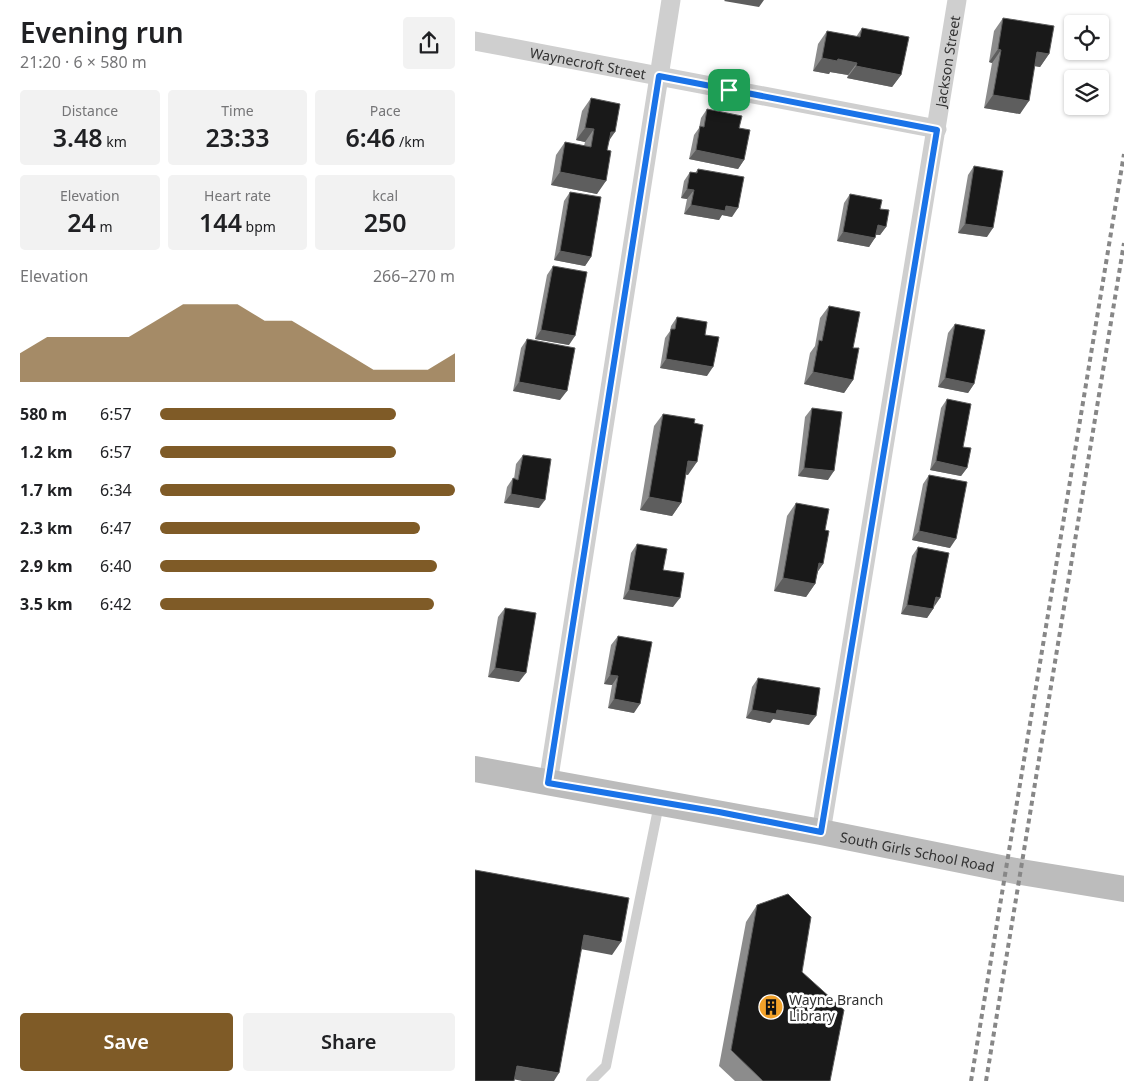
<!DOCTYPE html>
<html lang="en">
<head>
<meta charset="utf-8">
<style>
  :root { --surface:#fff; --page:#f2f2f2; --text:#202124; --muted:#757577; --accent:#7f5b27 }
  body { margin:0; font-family:"Noto Sans",sans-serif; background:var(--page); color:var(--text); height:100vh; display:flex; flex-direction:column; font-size:19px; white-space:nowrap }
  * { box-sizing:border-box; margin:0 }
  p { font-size:16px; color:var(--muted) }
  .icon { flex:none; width:28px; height:28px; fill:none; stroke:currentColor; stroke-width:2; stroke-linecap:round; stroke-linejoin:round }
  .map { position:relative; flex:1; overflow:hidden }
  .sheet { display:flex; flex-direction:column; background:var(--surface); width:475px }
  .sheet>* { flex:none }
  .buttons { position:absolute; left:589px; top:15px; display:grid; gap:10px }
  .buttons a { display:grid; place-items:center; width:45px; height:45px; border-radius:5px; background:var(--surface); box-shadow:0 1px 4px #0004; font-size:25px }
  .pin { position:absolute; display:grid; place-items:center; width:42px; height:42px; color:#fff; margin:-21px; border-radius:10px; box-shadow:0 2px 8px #0006 }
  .round { display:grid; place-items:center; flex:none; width:52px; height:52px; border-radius:5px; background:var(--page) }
  .head { display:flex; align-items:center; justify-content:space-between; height:85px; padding:0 20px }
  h1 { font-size:28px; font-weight:600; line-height:38px }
  .figures { display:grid; grid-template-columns:repeat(3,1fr); gap:8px; height:85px; padding:5px 20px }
  .figures div { display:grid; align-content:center; border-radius:5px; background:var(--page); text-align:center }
  .figures b { font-size:25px; font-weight:600 }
  .figures small { font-size:14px; font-weight:400 }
  .figures p { font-size:14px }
  .chart { height:140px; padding:10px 20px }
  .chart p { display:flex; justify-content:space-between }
  .chart svg { width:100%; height:90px; margin-top:5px; fill:var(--accent); opacity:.7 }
  .cta { display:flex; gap:10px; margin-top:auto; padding:10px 20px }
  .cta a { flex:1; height:58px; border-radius:5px; background:var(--accent); color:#fff; font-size:20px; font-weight:600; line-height:58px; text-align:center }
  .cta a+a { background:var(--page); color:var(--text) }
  ul { padding:0 20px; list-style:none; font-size:16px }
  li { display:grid; grid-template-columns:80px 60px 1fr; align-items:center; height:38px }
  li i { height:12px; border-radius:6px; background:var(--accent) }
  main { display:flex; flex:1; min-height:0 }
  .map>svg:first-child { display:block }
</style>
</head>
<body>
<main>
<section class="sheet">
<div class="head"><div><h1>Evening run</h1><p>21:20 · 6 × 580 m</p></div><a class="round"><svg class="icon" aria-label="share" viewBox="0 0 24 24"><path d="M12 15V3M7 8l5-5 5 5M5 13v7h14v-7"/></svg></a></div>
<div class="figures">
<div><p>Distance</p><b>3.48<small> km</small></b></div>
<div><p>Time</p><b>23:33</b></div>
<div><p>Pace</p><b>6:46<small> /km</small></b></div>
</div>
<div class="figures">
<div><p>Elevation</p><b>24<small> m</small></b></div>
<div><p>Heart rate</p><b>144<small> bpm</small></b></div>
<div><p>kcal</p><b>250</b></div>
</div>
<div class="chart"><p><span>Elevation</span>266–270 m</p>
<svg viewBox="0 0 160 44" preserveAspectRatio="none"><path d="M0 44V30L10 22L20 22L30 22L40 22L50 14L60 6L70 6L80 6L90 14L100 14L110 22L120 30L130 38L140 38L150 38L160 30V44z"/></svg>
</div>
<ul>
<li><b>580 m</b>6:57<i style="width:80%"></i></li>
<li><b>1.2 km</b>6:57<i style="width:80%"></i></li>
<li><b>1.7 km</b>6:34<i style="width:100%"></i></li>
<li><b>2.3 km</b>6:47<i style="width:88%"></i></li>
<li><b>2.9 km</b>6:40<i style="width:94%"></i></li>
<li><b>3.5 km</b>6:42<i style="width:93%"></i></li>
</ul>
<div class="cta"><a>Save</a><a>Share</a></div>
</section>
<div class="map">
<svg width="649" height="1081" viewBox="0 0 649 1081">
  <rect width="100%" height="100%" fill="#fff"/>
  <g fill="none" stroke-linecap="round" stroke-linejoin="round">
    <!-- lane -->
    <path stroke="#cfcfcf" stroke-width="10" d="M116,1081L131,1066L184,804"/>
    <!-- street -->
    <g stroke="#cfcfcf" stroke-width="19">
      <path id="s1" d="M0,41L462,129"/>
      <path d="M73,783L196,0"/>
      <path id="s2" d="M346,832L482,0"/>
    </g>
    <!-- secondary -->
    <path stroke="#bcbcbc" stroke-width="26" id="s3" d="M0,769L346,832L546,872L649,889"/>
    <!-- rail -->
    <path stroke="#878787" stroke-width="4" stroke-dasharray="5 4" stroke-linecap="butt" d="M496,1081L649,154
      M511,1081L649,243"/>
  </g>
  <!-- wall -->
  <path fill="#8c8c8c" d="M528,18L574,54L565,67L560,66L545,114L509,108L517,63L514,62L519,31Z
    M387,28L426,75L417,87L372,78L373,75L355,72L354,74L338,71L343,44L352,31L381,37Z
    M116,98L134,140L122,194L76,185L81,155L90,142L109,146L110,142L101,140L107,111Z
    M232,109L264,128L269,160L263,169L214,159L219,135L224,128L226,118Z
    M499,166L512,237L483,233L493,175Z
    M223,169L257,217L247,215L244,220L209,214L212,199L206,198L209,181L215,172L220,173Z
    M95,192L116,257L110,266L79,260L89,201Z
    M375,194L405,209L411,227L405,235H401L394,247L362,241L369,203Z
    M78,266L94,345L60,339L72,275Z
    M354,306L378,348V380L369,393L329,384L335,353L340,346L345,318Z
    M202,317L230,335L232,376L185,368L190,338L195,331L196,326Z
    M480,324L499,384L493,393L463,387L473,333Z
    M52,339L85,400L38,391L46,348Z
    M472,399L488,447L492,468L486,476L455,470L466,408Z
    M337,408L353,480L323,476L330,417Z
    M188,414L213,475L211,474L206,503L197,516L165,510L179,426Z
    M48,455L64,508L29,503L32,487L38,478L39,479L41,464Z
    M454,475L475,548L437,540L448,484Z
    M321,503L350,530L348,564L343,571L340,584L331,597L299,591L312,516Z
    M162,544L188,570L198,607L148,599L156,553Z
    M443,547L459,607L458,609L452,618L426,614L437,556Z
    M30,608L44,682L13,677L23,617Z
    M143,636L159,713L133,708L137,685L129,684L136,645Z
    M283,678L334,725L298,719L295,723L271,718L277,687Z
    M282,905L327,972L355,1081H260L244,1066L271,922Z"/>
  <!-- shaded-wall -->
  <path fill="#5e5e5e" d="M250,0H289L284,7L249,1Z
    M523,49L526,50L517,63L514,62Z
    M562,52L574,54L565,67L553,65Z
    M347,58L363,59L382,63L373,75L355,72L354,74L338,71Z
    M381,66L426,75L417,87L372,78Z
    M518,95L554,101L545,114L509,108Z
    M110,128L119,129L110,142L101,140Z
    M136,132H140L131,145Z
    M221,150L269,160L263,169L214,159Z
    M85,172L131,181L122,194L76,185Z
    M212,189L219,190L212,199L206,198Z
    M216,205L251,206L263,208L257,217L247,215L244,220L209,214Z
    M490,224L518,228L512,237L483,233Z
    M403,225L411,227L405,235L396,234Z
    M368,232L400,238L394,247L362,241Z
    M85,251L116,257L110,266L79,260Z
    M66,330L100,336L94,345L60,339Z
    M191,359L238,367L232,376L185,368Z
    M338,372L378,380L369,393L329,384Z
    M470,378L499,384L493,393L463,387Z
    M44,382L92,391L85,400L38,391Z
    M213,461L222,462L213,475L204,473Z
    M461,461L492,468L486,476L455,470Z
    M329,468L359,471L353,480L323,476Z
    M36,494L70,500L64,508L29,503Z
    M174,497L206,503L197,516L165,510Z
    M444,531L481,539L475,548L437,540Z
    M344,563L348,564L339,577Z
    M308,578L340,584L331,597L299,591Z
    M154,590L205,598L198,607L148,599Z
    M461,597L465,598L459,607Z
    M432,605L458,609L452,618L426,614Z
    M20,668L51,673L44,682L13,677Z
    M135,675L143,676L137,685L129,684Z
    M139,699L165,704L159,713L133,708Z
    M277,710H302L341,716L334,725L298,719L295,723L271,718Z
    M109,935L146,942L137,955L100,948Z
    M42,1066L84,1073L79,1081H47L33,1078Z"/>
  <!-- building -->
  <path fill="#191919" stroke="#5e5e5e" d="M528,18L579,26L574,54L562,52L554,101L518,95L526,50L523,49Z
    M387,28L434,37L426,75L381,66L382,63L363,59L362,61L347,58L352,31L385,37Z
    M116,98L145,104L140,132H136L132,150L136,151L131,181L85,172L90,142L116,147L119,129L110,128Z
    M232,109L267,116L264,128L275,130L269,160L221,150L225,126L229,127Z
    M499,166L528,171L518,228L490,224Z
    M223,169L269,177L263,208L251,206L250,211L216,205L219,190L212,189L215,172L222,173Z
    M95,192L126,197L116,257L85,251Z
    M375,194L407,200L405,209L414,210L411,227L403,225L400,238L368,232Z
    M78,266L112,272L100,336L66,330Z
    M354,306L385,312L378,348H384L378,380L338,372L344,340L347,341Z
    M202,317L232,322L230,335L244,337L238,367L191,359L196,329H200Z
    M480,324L510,330L499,384L470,378Z
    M52,339L100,348L92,391L44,382Z
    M472,399L496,404L488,447L496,448L492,468L461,461Z
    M337,408L367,412L359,471L329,468Z
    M188,414L220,419L219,423L228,425L222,462L213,461L206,503L174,497Z
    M48,455L76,459L70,500L36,494L38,478L43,480Z
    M454,475L492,482L481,539L444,531Z
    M321,503L354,509L350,530L354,531L348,564L344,563L340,584L308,578Z
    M162,544L192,549L188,570L209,573L205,598L154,590Z
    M443,547L474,553L465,598L461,597L458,609L432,605Z
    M30,608L61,613L51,673L20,668Z
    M143,636L177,642L165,704L139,699L143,676L135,675Z
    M283,678L345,688L341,716L302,710L301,714L277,710Z
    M0,870L154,898L146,942L109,935L84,1073L42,1066L39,1081H0Z
    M313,894L336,917L327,972L369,1010L355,1081H288L256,1050L282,905Z"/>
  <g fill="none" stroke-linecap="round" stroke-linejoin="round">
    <defs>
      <path id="route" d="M184,76L462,130L346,832L244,812L73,783Z"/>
    </defs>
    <!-- route casing -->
    <use href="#route" stroke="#fff" stroke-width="10"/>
    <!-- route -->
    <use href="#route" stroke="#1a73e8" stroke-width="6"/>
  </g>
  <!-- icons -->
  <defs>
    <symbol id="building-disc" viewBox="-11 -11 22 22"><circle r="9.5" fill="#f3a22a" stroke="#fff"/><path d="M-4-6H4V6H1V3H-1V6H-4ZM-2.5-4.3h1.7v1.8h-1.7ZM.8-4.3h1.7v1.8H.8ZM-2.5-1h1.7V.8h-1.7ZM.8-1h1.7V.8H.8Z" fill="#111"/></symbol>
  </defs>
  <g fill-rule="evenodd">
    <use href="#building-disc" x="282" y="993" width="28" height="28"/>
  </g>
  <g text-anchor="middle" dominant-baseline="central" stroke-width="5" stroke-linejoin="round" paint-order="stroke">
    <!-- street labels -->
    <g font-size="14" fill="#323232" stroke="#fff">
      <text stroke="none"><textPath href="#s2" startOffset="781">Jackson Street</textPath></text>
      <text stroke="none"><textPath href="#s1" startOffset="115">Waynecroft Street</textPath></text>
      <text stroke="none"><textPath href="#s3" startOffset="450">South Girls School Road</textPath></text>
    </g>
    <!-- poi labels -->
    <g font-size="14" fill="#323232" stroke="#fff" text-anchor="start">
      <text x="314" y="999">Wayne Branch<tspan x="314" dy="16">Library</tspan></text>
    </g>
  </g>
</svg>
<div class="buttons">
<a><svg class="icon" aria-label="locate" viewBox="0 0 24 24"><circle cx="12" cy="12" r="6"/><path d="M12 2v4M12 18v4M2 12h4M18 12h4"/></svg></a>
<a><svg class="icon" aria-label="layers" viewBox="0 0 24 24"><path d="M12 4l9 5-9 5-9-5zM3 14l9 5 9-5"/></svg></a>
</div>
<div class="pin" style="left:254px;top:90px;background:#1e9e55"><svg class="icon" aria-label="arrive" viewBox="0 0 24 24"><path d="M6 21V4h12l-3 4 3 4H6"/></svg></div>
</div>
</main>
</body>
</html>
